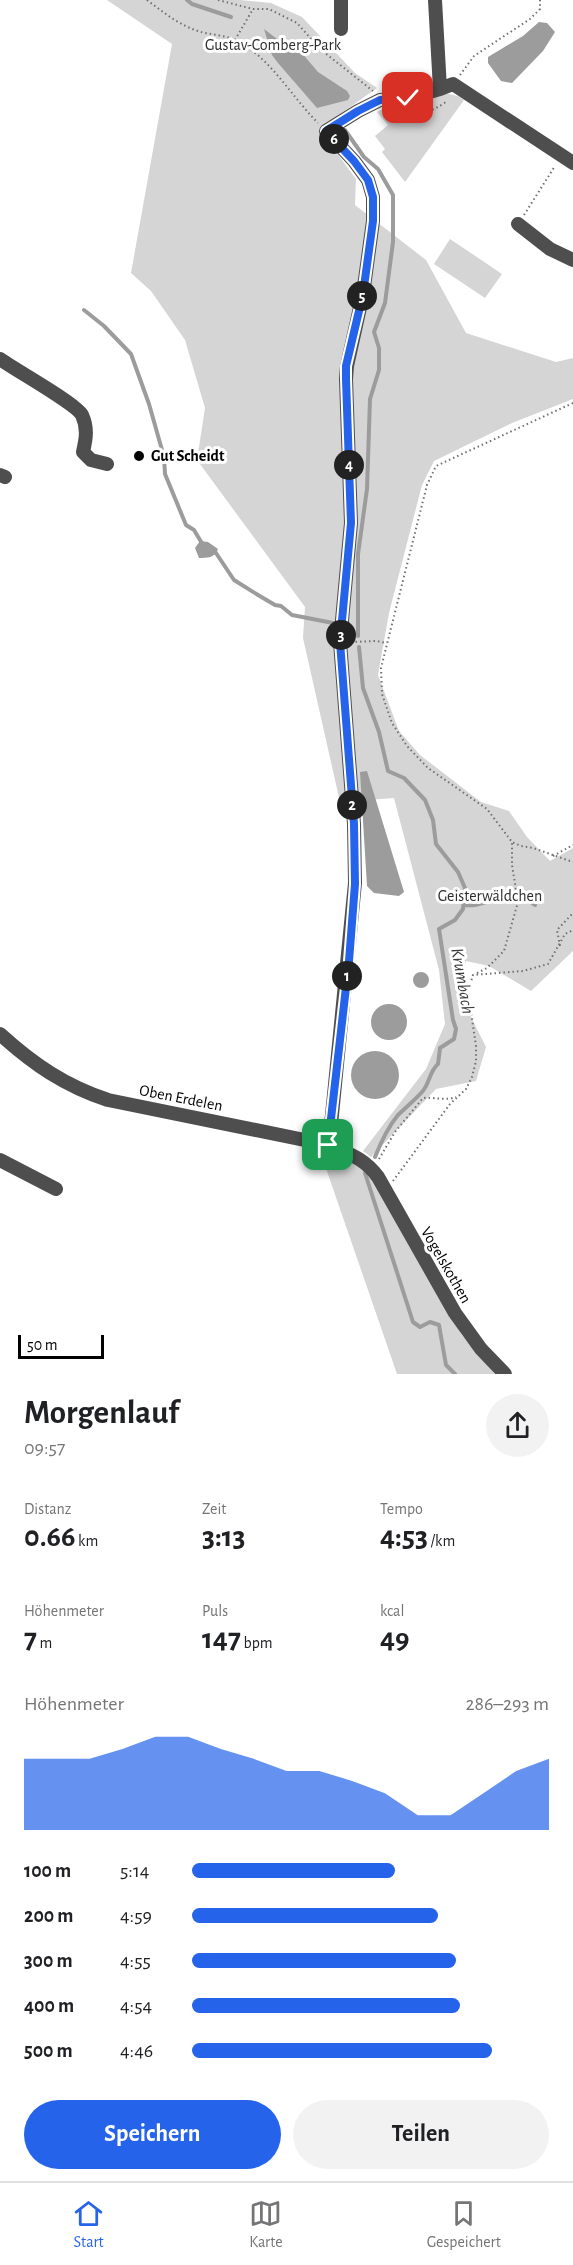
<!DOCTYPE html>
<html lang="de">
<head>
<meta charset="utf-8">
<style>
  :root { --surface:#fff; --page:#f2f2f2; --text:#202124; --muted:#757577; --line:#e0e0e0; --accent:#2563eb }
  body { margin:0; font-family:"Alegreya Sans",sans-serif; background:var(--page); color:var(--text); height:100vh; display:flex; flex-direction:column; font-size:22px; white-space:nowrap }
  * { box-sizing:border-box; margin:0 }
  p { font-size:20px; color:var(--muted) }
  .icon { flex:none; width:33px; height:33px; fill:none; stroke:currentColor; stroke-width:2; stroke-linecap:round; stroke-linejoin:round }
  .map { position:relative; height:1374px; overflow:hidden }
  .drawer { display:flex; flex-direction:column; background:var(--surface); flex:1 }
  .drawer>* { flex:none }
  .scale { position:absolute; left:18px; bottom:15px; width:86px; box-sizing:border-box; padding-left:6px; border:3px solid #000; border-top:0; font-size:16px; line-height:21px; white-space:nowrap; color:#000; -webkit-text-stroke:4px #fff; paint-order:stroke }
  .pin { position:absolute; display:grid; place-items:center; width:51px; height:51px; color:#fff; margin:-26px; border-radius:12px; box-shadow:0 3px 9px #0006 }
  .km { position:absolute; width:30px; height:30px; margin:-15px; border-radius:50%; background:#222; color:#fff; font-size:16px; line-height:30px; text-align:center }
  .round { display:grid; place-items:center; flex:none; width:63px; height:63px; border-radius:32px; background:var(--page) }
  .summary { display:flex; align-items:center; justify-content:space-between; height:102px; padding:0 24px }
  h1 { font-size:33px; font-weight:600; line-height:45px }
  .stats { display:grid; grid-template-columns:repeat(3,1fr); gap:9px; height:102px; padding:6px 24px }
  .stats div { display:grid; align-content:center }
  .stats b { font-size:30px; font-weight:600 }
  .stats small { font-size:16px; font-weight:400 }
  .stats p { font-size:16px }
  .chart { height:168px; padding:12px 24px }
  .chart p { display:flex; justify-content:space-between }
  .chart svg { width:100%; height:108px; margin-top:6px; fill:var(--accent); opacity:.7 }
  .action { display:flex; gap:12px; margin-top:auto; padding:12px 24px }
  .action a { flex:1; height:69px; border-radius:36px; background:var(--accent); color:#fff; font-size:24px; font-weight:600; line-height:69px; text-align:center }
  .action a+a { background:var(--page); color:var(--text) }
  ul { padding:0 24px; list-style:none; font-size:20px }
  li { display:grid; grid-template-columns:96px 72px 1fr; align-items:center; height:45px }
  li i { height:15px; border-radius:8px; background:var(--accent) }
  .dock { display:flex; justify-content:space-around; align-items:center; height:84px; border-top:2px solid var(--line); background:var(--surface); font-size:16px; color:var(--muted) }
  .dock a { display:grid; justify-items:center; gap:3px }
  .dock .on { color:var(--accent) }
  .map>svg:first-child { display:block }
</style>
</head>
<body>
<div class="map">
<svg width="573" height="1374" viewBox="0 0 573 1374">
  <rect width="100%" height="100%" fill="#fff"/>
  <!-- green -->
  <path fill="#d5d5d5" d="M107,0H240L271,3L302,17L355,73L377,88L319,129L356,179L355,205L426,260L466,333L556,362L573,358V399L512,423L434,461L422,485L389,613L378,675L399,731L420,755L481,802L509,811L527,837L550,861L573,848V951L531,991L489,966L466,961L457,989L486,1047L476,1081L436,1089L371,1157L363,1151L426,1069L445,1024L439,970L394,798L340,802L303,638L305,607L197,460L205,408L185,340L151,291L131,273L172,44Z
    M444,93L458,96L464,100L405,182L382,152L385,149L375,136L388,125L377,112L393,103Z
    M450,239L502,274L485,298L434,264Z
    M320,1151L355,1164L375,1180L462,1335L495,1374H397Z"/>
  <!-- water -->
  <path fill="#9c9c9c" d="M539,22L547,23L555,32L543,51L512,83L501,81L488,63V57L523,36Z
    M264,29L281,42L295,45L318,72L347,91L350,96L348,100L317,108L278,63L272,55Z
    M200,541L208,542L218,549C215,558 207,558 199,558L195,548Z
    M367,771L404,892L399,896L374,893L367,886L360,772Z
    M413 980a8 8 0 1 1 16 0a8 8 0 1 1-16 0Z
    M371 1022a18 18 0 1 1 36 0a18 18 0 1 1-36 0Z
    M351 1075a24 24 0 1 1 48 0a24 24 0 1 1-48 0Z"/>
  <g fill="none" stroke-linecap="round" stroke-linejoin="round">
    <!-- stream -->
    <path stroke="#9c9c9c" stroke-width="4" d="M187,0L192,4L231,17
      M345,130L364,157L378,169L393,195V242L385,303L374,332L379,348V370L370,399L367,489L358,554V636
      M84,310L104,326L131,354L149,404L164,457L165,474L186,525L194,530L203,545
      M212,551L216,553L234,580L258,595L275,605L281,606L292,615L333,623
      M359,647L363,688L379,732L388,771L404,778L425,800L433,820L436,844L458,872L465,888L463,909L455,920L439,929L453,1020L456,1029L454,1039L440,1048L438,1064C429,1072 430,1083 422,1092C415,1100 406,1107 398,1115C388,1127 381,1142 375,1157
      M464,905C484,908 501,891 523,897C527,898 531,902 535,905
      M365,1173L413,1322L420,1327L430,1322L439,1325L446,1365L455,1374"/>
    <!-- path -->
    <path stroke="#707070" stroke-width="2" stroke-dasharray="1.5 3" stroke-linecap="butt" d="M147,0C163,12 179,25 198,31C210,35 226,35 238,41C272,60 291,96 318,123
      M218,0L253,9H269L297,23L320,49L373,91
      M235,40L253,9
      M460,75L474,56L530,19L540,9V0
      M390,112L394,116C414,118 431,113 447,101
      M524,215L555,166
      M573,403L436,466L427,485L381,668L382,694L392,723L407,746L428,768L487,809L512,842L521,846L533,848L573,862
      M351,642L376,641L387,643
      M553,856L573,845
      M560,946L557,930L573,913
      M477,973L487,968L504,951L518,902L512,865V842
      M379,1159L395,1132L423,1098C434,1097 446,1101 456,1097
      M393,1181L450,1104L466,1089L472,1077L476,1061V1046L468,992L473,975L523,971L548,964L565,934L573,930"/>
    <!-- minor -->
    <path stroke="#4e4e4e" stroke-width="14" d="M341,0V29
      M435,0L440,89L453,84L573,163
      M518,224L550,249L573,260
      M0,359C15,370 75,403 82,415C88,428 86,439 83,452L91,460L107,464
      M0,475L5,477
      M0,1034C33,1064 65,1086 108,1100L329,1145C349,1154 364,1158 378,1177L455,1313L481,1349L505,1374
      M329,1145L355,883L354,824L340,642L351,523L346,379L347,366L363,294L373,221V197L368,180L354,161L326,131L358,111L380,100L408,98L440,89
      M0,1160L56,1189"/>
  </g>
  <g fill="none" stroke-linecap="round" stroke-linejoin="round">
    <defs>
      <path id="route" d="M328,1145L349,961L355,884L354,824L340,642L351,523L346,379V366L363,294L373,221V197L368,180L354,161L326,131L358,111L380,100L408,98"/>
    </defs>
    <!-- route casing -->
    <use href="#route" stroke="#fff" stroke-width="12"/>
    <!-- route -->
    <use href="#route" stroke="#2563eb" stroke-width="8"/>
  </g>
  <!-- markers -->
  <circle fill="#000" stroke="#fff" stroke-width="2" cx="139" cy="456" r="6"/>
  <g text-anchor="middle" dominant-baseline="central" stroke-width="6" stroke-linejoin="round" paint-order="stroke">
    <!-- park labels -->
    <g font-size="16" fill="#2c2c2c" stroke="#fff">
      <text x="273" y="45">Gustav-Comberg-Park</text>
      <text x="490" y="896">Geisterwäldchen</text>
    </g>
    <!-- poi labels -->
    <g font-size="16" font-weight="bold" fill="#000" stroke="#fff" text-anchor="start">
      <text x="151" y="456">Gut Scheidt</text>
    </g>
    <!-- street labels -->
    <g font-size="16" fill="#000" stroke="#fff">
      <text transform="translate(181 1098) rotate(11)">Oben Erdelen</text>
      <text transform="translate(446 1265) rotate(60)">Vogelskothen</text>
    </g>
    <!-- water labels -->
    <g font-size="18" font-style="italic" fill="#3d3d3d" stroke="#fff">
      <text transform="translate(462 981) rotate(80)">Krumbach</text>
    </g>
  </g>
</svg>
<div class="scale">50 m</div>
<div class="pin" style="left:328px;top:1145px;background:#1e9e55"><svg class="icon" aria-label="arrive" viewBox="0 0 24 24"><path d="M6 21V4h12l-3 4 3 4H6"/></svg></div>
<div class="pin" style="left:408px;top:98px;background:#d93025"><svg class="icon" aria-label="check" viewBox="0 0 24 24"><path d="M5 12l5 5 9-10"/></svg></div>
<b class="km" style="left:347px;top:976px">1</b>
<b class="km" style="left:352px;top:805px">2</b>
<b class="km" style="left:341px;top:635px">3</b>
<b class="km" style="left:349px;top:465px">4</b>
<b class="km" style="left:362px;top:296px">5</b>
<b class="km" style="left:334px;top:139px">6</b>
</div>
<section class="drawer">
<div class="summary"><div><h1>Morgenlauf</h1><p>09:57</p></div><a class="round"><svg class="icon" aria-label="share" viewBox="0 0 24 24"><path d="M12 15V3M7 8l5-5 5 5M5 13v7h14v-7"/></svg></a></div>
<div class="stats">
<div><p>Distanz</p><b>0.66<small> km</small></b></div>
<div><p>Zeit</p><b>3:13</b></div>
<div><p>Tempo</p><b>4:53<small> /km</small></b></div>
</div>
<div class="stats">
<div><p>Höhenmeter</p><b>7<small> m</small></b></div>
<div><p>Puls</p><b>147<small> bpm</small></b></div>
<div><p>kcal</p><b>49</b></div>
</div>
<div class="chart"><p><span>Höhenmeter</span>286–293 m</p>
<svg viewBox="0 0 160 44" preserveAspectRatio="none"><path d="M0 44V15L10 15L20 15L30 11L40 6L50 6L60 11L70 15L80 20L90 20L100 24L110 29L120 38L130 38L140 29L150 20L160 15V44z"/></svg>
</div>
<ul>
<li><b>100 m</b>5:14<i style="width:57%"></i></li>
<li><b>200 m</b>4:59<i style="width:69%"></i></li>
<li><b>300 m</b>4:55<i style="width:74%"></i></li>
<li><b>400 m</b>4:54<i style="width:75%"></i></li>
<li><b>500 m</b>4:46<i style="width:84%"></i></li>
</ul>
<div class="action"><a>Speichern</a><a>Teilen</a></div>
</section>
<nav class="dock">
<a class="on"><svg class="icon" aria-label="home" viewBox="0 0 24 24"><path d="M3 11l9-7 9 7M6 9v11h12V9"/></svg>Start</a>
<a><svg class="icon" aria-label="map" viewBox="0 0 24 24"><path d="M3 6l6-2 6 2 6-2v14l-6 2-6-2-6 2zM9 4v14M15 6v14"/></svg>Karte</a>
<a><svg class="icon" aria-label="saved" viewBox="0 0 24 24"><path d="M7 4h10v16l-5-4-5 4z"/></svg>Gespeichert</a>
</nav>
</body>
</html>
